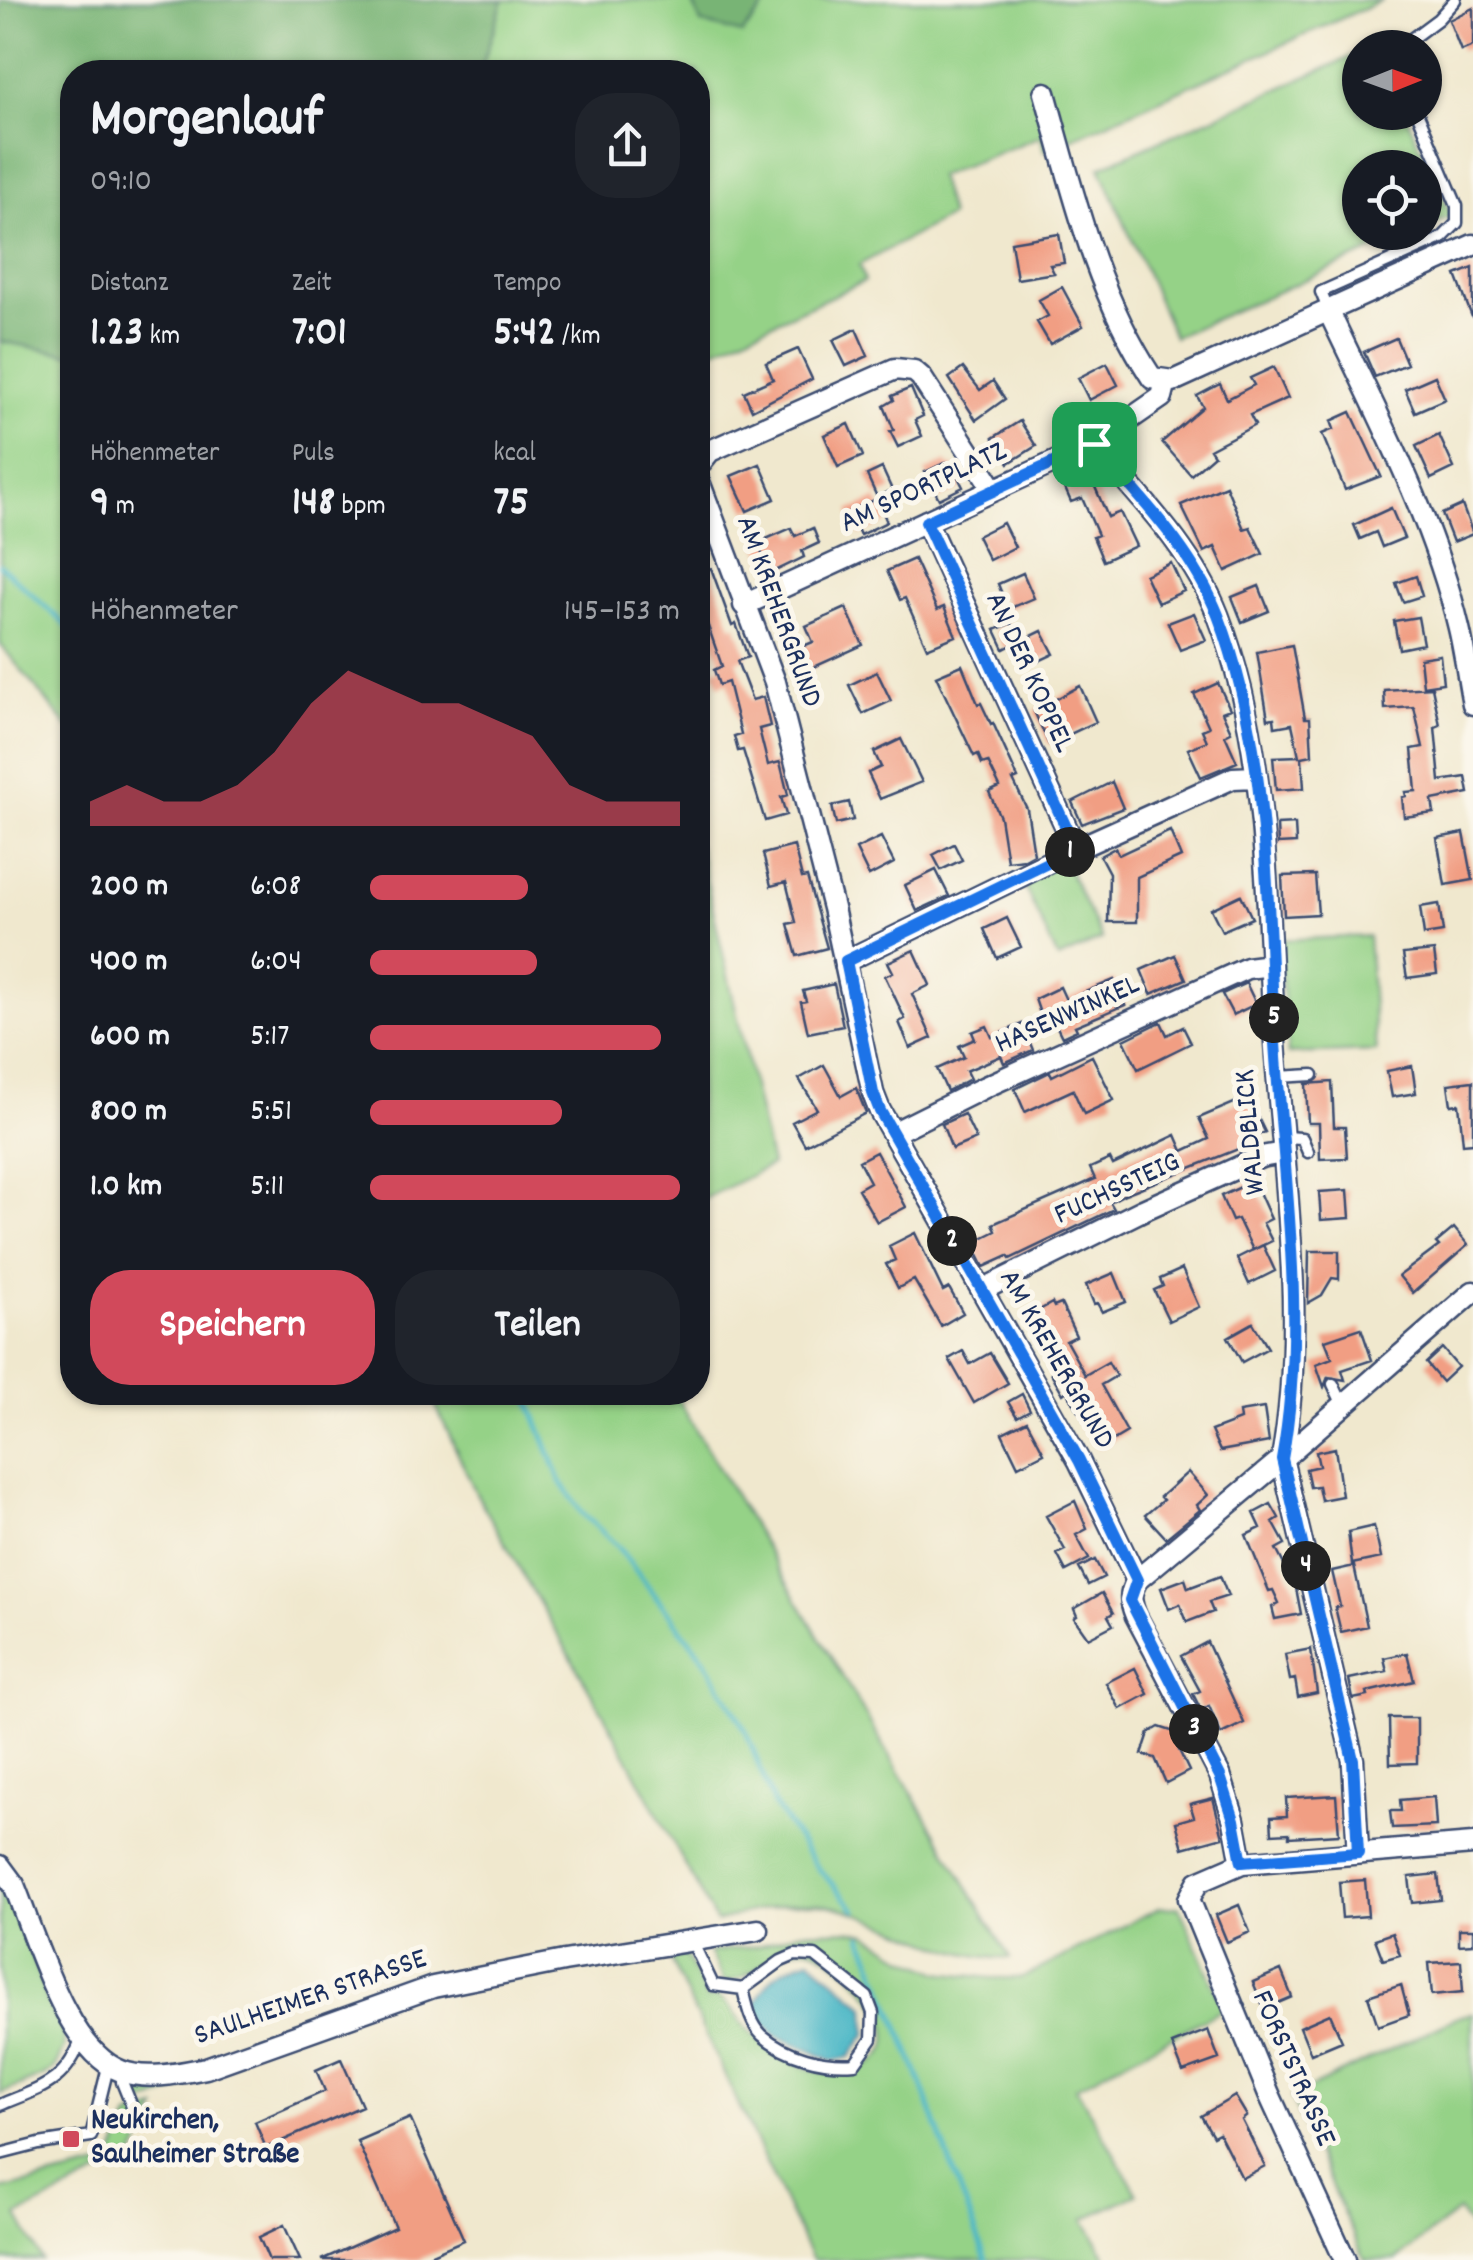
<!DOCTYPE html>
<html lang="de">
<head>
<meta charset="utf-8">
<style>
  :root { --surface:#171b24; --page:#20242c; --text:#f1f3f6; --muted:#9ea1a6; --accent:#d1495b }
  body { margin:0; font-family:Dekko,sans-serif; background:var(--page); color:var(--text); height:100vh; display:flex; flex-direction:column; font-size:38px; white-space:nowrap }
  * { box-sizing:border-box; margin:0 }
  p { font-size:32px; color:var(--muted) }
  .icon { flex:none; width:55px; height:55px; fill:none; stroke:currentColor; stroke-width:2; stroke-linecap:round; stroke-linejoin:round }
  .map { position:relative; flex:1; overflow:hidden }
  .details { position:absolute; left:60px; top:60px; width:650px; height:1345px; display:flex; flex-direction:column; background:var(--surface); border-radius:40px; box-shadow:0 2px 8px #0004 }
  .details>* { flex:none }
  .needle { width:65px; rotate:89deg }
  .buttons { position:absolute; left:1342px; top:30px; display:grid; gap:20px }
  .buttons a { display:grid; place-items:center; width:100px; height:100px; border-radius:50%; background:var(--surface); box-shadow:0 2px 8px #0004; font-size:50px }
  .pin { position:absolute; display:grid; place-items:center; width:85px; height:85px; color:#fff; margin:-42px; border-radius:20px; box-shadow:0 5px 15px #0006 }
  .km { position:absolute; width:50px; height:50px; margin:-25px; border-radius:50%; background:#222; color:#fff; font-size:28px; line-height:50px; text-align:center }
  .round { display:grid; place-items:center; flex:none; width:105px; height:105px; border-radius:40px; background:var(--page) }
  .overview { display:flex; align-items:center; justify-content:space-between; height:170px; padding:0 30px }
  h1 { font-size:55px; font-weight:700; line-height:75px }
  .stats { display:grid; grid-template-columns:repeat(3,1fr); gap:15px; height:170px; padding:10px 30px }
  .stats div { display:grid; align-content:center }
  .stats b { font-size:42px; font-weight:700 }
  .stats small { font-size:28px; font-weight:400 }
  .stats p { font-size:28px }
  .chart { height:280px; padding:20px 30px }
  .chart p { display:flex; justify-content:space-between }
  .chart svg { width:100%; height:180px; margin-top:10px; fill:var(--accent); opacity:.7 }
  .action { display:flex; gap:20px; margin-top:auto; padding:20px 30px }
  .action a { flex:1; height:115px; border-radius:40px; background:var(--accent); color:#fff; font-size:40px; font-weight:700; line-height:115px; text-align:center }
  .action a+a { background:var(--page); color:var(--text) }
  ul { padding:0 30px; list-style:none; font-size:32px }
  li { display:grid; grid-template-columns:160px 120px 1fr; align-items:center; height:75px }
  li i { height:25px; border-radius:12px; background:var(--accent) }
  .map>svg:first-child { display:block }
</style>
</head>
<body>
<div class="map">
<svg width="1473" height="2260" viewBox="0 0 1473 2260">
  <rect width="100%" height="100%" fill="#fbf7ec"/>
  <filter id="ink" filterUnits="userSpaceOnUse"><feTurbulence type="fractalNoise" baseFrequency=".01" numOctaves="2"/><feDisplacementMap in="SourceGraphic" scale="20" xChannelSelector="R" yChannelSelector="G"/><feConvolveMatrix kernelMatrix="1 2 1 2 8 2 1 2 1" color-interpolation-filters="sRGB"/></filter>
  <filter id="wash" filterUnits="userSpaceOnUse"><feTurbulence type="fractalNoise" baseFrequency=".0048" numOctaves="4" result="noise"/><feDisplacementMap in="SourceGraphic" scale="40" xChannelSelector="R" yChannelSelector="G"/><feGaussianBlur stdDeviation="2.25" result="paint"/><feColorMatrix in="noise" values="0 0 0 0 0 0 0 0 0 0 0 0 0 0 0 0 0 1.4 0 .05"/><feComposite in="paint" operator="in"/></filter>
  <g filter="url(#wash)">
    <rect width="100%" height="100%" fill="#f0e8ce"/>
    <!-- green -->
    <path fill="#95d287" stroke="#588072" stroke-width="2.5" d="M503,0H693L742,34L770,0H1383L1044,151L1041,136L938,176L950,216L859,265L865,281L698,357V72H480Z
      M1360,53V112L1405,113L1451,216L1425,227V168H1360V232L1413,233L1174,337L1100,167Z
      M0,341L72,355V732L0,644Z
      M698,844L771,1165L698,1202Z
      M1062,857L1102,939L1058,959L1020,877Z
      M1368,936L1376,1051L1288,1054L1278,940Z
      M430,1393H674L1010,1958C947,1961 891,1919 831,1906C794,1898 751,1911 716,1922L602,1711L476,1493Z
      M0,1882L26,1938L49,2007L63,2029L64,2048L55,2067L45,2075L0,2094Z
      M1179,1907L1224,2009L1076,2087L1137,2194L1084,2219L1108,2260H812L669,1957L686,1955L707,1999L717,1996C730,2004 734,2013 743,2024C756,2040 775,2052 792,2061C812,2072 830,2076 851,2070C863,2066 877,2063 884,2051C902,2017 839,1953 808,1948C776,1944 755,1980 724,1982L709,1952L758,1946L798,1932L848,1930L868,1934L903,1957L938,1972L991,1978H1022L1159,1908Z
      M1473,2013V2230L1458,2211L1396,2260H1365L1291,2097L1458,2017Z
      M190,2081L191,2085L140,2105L129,2082Z
      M157,2109L134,2157L18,2216L42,2260H0V2190L105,2166L113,2157L129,2117Z"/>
    <!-- forest -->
    <path fill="#78b474" stroke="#4a7269" stroke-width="2.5" d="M0,0H503L480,72H72V355L0,341Z
      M770,0L742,34L701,23L692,1Z"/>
    <!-- water -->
    <path fill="#4bb7c6" stroke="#337392" stroke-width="2.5" d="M810,1959L866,2007L867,2033L850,2057L833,2061L775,2035L761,2021L755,2004C770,1975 779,1969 810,1959Z"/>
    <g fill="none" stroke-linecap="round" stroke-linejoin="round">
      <!-- stream -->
      <path stroke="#4bb7c6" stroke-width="5" d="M0,565L72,631
        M526,1392L560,1480L581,1512L617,1546L705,1660L746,1731L773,1803L817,1867L856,1910
        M862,1936L916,2069L986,2260"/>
    </g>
    <g id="blocks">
      <!-- building -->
      <path fill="#f19e83" d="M1473,8V46L1461,51L1449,20Z
        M1059,234L1064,263L1050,265L1054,273L1017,279L1011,242Z
        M1473,268V317H1472L1456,275Z
        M1062,287L1083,326L1050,344L1037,322L1048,316L1039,300Z
        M856,329L868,356L846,366L833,340Z
        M1396,338L1407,364L1375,377L1364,352Z
        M798,349L812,379L752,410L744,392L773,379L766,363Z
        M1107,363L1118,385L1089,400L1078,378Z
        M1274,367L1288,398L1250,415L1255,425L1210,449L1214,455L1191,475L1162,442L1203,407L1197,396L1220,384L1227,399L1254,385L1250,378Z
        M963,368L980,390L993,381L1005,399L976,420L949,378Z
        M1435,376L1445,399L1415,412L1405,389Z
        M911,388L923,416L915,420L922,436L898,447L890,431L894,430L884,406L894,400L892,396Z
        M1351,412L1381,476L1345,490L1322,434L1334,429L1331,421Z
        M1020,421L1036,446L1009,463L993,438Z
        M849,424L863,456L838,467L824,435Z
        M1439,435L1454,468L1431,479L1416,446Z
        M946,462L949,467L952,465L963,487L939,499L925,472Z
        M760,464L775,499L747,511L731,476Z
        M1086,466L1108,517L1120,512L1136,546L1103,561L1093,537L1098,535L1082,498L1071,502L1060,477Z
        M882,468L892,490L877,497L867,475Z
        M1226,486L1244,529L1250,527L1263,554L1226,571L1215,547L1204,552L1181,505Z
        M877,499L887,522L860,535L849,511Z
        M1462,505L1473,534L1453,542L1442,514Z
        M1391,508L1404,538L1382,547L1376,532L1360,539L1354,525Z
        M1003,523L1015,547L989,560L977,536Z
        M791,528L795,536L813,528L819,543L802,551L804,557L771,573L757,543Z
        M914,559L937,610L944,607L956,636L927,648L905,598L900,600L887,571Z
        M1171,563L1184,591L1158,603L1145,575Z
        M711,568L732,626L736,624L748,657L737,661L752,700L763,697L770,726L759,729L768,765L780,762L788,795L781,797L786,815L765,821L743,750L738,751L734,736L741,734L728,682L719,685L714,670L722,666L701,606L698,607V573Z
        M1023,573L1034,598L1008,609L998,584Z
        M1416,576L1422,596L1403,602L1396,583Z
        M1259,586L1269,611L1242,622L1232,597Z
        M846,608L863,645L803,672L794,650L813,642L806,626Z
        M1194,613L1206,640L1180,650L1168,623Z
        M1418,617L1423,644L1399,649L1394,621Z
        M1011,623L1019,641L1004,649L995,630Z
        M1042,631L1054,654L1024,668L1013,645Z
        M1292,645L1305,718H1310L1312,755L1302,757L1304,788L1276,790L1273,757L1299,756L1292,724L1275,727L1274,718L1268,719L1257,652Z
        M1440,655L1443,683L1423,686L1420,658Z
        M962,665L978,704L981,703L991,724L993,723L1018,778L1013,780L1027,809L1034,854L1025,859L1007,861L1000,817L989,792L1000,787L988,762L982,764L978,754L974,756L936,676Z
        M877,672L891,701L863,714L849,685Z
        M1218,683L1230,709L1222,712L1231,732L1225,735L1237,762L1201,777L1188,749L1207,741L1202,730L1209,727L1194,694Z
        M1080,686L1096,722L1049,744L1034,711Z
        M1432,687L1440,725L1435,727L1440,781L1466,777L1469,793L1432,800L1434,813L1404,817L1402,797L1406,796L1405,792L1416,791L1412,749L1423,747L1414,707L1385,709L1384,690Z
        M901,739L922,782L880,799L868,773L881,767L874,752Z
        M1112,782L1123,808L1082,824L1072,802Z
        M849,802L853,820L836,824L832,806Z
        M1295,824L1296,843L1278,844L1277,825Z
        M1170,831L1181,857L1137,877V922H1108L1109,873L1100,856L1115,848L1119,855Z
        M1464,833L1473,880L1445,885L1437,838Z
        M881,837L894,863L869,876L856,849Z
        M954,844L962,860L941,870L933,855Z
        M794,846L802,878L807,877L827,948L797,956L788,924L796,922L786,882L771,886L763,854Z
        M936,870L949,896L917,911L905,885Z
        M1315,875L1318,914L1284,916L1282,876Z
        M1241,895L1252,918L1222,931L1211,909Z
        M1439,904L1443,932L1424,935L1420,907Z
        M1007,918L1021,947L997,958L984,929Z
        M914,950L930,985L912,994L932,1038L910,1048L899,1022L905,1019L885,976L893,972L888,962Z
        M1434,951L1437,974L1407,978L1403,954Z
        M1175,955L1186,979L1151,994L1141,970Z
        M1114,980L1125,1005L1075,1026L1077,1030L1062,1037L1055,1023L1045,1028L1035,999L1060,987L1066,1000Z
        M1246,983L1256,1004L1233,1015L1222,994Z
        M834,984L843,1026L808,1033L801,1002L806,1001L803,991Z
        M1161,1022L1167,1035L1183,1027L1191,1043L1138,1069L1124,1040Z
        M1022,1024L1033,1050L1004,1063L1001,1056L966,1071L970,1079L947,1091L937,1069L964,1057L959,1046L975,1039L972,1032L987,1026L992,1037Z
        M1092,1056L1114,1100L1084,1114L1073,1090L1025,1112L1015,1089L1050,1072L1052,1076Z
        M824,1065L841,1096L856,1088L866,1113L805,1145L792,1122L817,1109L799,1079Z
        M1412,1066L1416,1093L1392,1097L1387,1071Z
        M1473,1081V1143L1463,1144L1459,1104L1451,1105L1448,1084Z
        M1332,1082L1334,1127H1345L1347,1158L1320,1159L1319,1123H1308L1306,1084Z
        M1248,1097L1265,1132L1248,1139L1251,1144L1125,1194L1110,1202L1114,1209L1010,1259L1008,1256L984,1267L972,1243L996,1231L993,1224L1095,1179L1090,1168L1110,1159L1113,1165L1176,1135L1183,1151L1209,1139L1199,1118Z
        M964,1114L976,1139L952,1149L942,1124Z
        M876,1152L906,1207L877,1222L858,1189L870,1182L859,1161Z
        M1254,1181L1271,1219L1263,1223L1272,1241L1253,1250L1238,1219L1232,1221L1221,1196Z
        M1348,1190L1350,1218L1321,1220L1319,1192Z
        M1454,1228L1468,1245L1413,1293L1399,1276L1439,1246L1436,1243Z
        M915,1233L943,1291L949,1288L963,1313L941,1326L914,1280L898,1288L886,1264L895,1260L889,1246Z
        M1263,1245L1275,1271L1249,1284L1237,1258Z
        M1309,1251H1339V1279L1332,1278L1322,1295L1308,1303Z
        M1182,1269L1199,1307L1169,1321L1154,1290L1163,1286L1160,1279Z
        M1114,1273L1126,1302L1102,1312L1097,1303L1094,1304L1086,1285Z
        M1052,1303L1054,1307L1061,1304L1076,1336L1066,1341L1085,1375L1108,1362L1116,1376L1101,1385L1127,1432L1100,1448L1067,1391L1063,1394L1051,1373L1058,1369L1036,1325L1041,1322L1036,1312Z
        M1253,1323L1268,1348L1242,1362L1228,1337Z
        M1361,1328L1372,1360L1342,1370L1345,1380L1328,1377L1324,1387L1316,1364L1332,1358L1325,1340Z
        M1442,1348L1458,1367L1442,1382L1426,1363Z
        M963,1351L970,1364L990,1353L1008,1383L974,1403L949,1359Z
        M1022,1394L1030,1410L1017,1417L1008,1402Z
        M1264,1408L1269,1442L1220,1451L1211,1431L1240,1420L1239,1412Z
        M1027,1421L1044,1453L1018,1466L1002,1433Z
        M1335,1448L1342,1496L1321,1500L1318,1486L1310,1487L1306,1469L1319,1466L1316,1452Z
        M1188,1472L1208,1495L1197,1505L1200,1510L1166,1538L1145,1515L1163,1500L1160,1497Z
        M1075,1501L1087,1529L1076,1535L1089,1559L1066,1571L1057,1554L1065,1550L1046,1516Z
        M1271,1504L1279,1518L1273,1522L1285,1544L1276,1549L1296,1588L1301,1614L1275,1619L1272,1607L1279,1603L1273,1590L1269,1591L1246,1535L1261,1528L1254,1513Z
        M1374,1526L1381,1558L1352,1564L1348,1532Z
        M1095,1560L1104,1577L1088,1585L1079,1568Z
        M1354,1566L1367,1626L1341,1632L1335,1607L1340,1606L1332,1571Z
        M1220,1576L1228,1596L1209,1602L1213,1612L1187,1622L1180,1604L1169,1609L1161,1588L1185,1579L1188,1588Z
        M1102,1593L1113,1613L1108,1616L1113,1625L1088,1638L1074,1618L1077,1616L1074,1609Z
        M1207,1642L1244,1723L1221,1734L1209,1706L1201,1710L1193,1694L1200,1691L1181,1656Z
        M1311,1649L1317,1693L1298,1697L1295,1679L1290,1680L1285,1654Z
        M1407,1653L1414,1681L1367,1692L1368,1696L1353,1699L1349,1679L1387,1671L1384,1658Z
        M1135,1668L1148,1694L1120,1709L1106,1683Z
        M1389,1718H1417V1763L1390,1764Z
        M1159,1727L1181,1734L1178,1748L1189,1771L1166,1783L1155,1758L1142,1754L1149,1733Z
        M1336,1795L1339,1834L1289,1837V1833L1272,1834L1271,1817L1287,1816L1286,1798Z
        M1434,1797L1436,1826L1392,1828L1390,1811H1401L1400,1800Z
        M1213,1798L1223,1837L1183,1848L1176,1822L1194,1817L1190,1804Z
        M1438,1874L1441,1900L1412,1903L1409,1877Z
        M1365,1880L1368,1916L1342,1918L1339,1882Z
        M1239,1905L1250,1932L1227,1942L1216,1915Z
        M1459,1929H1473V1944L1459,1945Z
        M1392,1933L1400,1955L1383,1960L1375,1939Z
        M1461,1961L1463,1992L1432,1995L1429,1963Z
        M1281,1970L1292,1997L1264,2009L1253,1982Z
        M1401,1985L1409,2015L1378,2026L1368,1996Z
        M1330,2014L1342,2041L1311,2054L1300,2027Z
        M1208,2030L1219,2059L1183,2072L1172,2044Z
        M341,2059L362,2106L266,2148L255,2122L325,2091L316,2070Z
        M1235,2096L1247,2116L1242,2120L1265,2166L1242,2178L1219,2133L1213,2136L1201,2116Z
        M410,2118L464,2240L418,2260H321L395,2227L357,2141Z
        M284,2225L300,2260H269L259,2237Z"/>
    </g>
  </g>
  <g filter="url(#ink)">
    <use href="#blocks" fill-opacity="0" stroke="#3b4b6f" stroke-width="2.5"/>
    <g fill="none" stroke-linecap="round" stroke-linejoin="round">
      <defs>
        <path id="service" d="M1399,48L1438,19L1455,0
          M1329,312L1321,292L1442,238L1457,223V206L1417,112
          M1278,1077L1313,1075
          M1283,1137L1302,1138L1308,1152
          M1333,1384L1343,1405
          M692,1941L713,1985L743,1989
          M795,1955L815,1956L867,1997L873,2013L872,2039L855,2063C824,2066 786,2056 762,2035C750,2023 747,2005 743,1989L781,1961Z
          M122,2072V2082L135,2114
          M0,2105C42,2087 65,2084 82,2038
          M0,2154L39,2144L91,2136L109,2063"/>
        <path id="minor" d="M1045,93C1073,192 1095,291 1152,378L1173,381L1473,245
          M1329,312C1377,414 1433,518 1459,628C1465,653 1468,679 1473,704
          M1094,444C1139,497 1192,549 1218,615C1269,747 1266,903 1275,1043C1284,1180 1307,1322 1282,1459L1353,1760L1358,1853
          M698,466L710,451L895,369L914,371L921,377L994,490
          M698,479L775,682L833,908L873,1093L880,1111L1079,1461L1137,1580
          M926,521L1076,849
          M744,605L1094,444L1162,397L1166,381
          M846,961L1076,849L1233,778L1255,777
          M893,1133L985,1087L1247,968L1271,965
          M982,1290L1143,1210L1261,1157L1283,1153
          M1242,1863L1234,1820L1220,1775L1136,1616C1130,1601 1129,1594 1137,1580L1282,1459L1473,1292
          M0,1866L14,1885C35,1936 66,2050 121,2071C147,2081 181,2073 206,2068L433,1987L564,1961L758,1930
          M1345,2260L1269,2094L1189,1899L1198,1882L1242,1863L1473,1844"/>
      </defs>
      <!-- service casing -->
      <use href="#service" stroke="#3b4b6f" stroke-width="15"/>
      <!-- minor casing -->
      <use href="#minor" stroke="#3b4b6f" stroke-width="25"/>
      <!-- service -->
      <use href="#service" stroke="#fff" stroke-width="10"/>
      <!-- minor -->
      <use href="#minor" stroke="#fff" stroke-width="20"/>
    </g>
  </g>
  <g fill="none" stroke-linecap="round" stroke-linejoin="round" filter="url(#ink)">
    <defs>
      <path id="route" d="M1094,444C1139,497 1192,549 1218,615C1270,749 1266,901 1275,1043C1284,1180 1307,1322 1282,1459L1353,1760L1358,1853L1242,1862L1234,1820L1220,1776L1130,1600L1137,1580L1079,1460L880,1111L873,1093L846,961L1076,849L926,522Z"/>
    </defs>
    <!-- route casing -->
    <use href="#route" stroke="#fff" stroke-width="20"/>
    <!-- route -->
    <use href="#route" stroke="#1a73e8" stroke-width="12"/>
  </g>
  <!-- markers -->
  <rect fill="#d1495b" stroke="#fbf7ec" stroke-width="4" x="61" y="2129" width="20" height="20" rx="5"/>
  <g text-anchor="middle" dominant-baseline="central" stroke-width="10" stroke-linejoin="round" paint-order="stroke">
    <!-- street labels -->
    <g font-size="30" fill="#1b2f5e" stroke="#fbf7ec">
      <text transform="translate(924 489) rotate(-25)">AM SPORTPLATZ</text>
      <text transform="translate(777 612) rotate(70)">AM KREHERGRUND</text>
      <text transform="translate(1028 673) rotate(65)">AN DER KOPPEL</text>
      <text transform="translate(1068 1016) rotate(-24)">HASENWINKEL</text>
      <text transform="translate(1252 1132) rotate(-95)">WALDBLICK</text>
      <text transform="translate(1118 1190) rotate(-25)">FUCHSSTEIG</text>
      <text transform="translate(1055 1360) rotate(60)">AM KREHERGRUND</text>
      <text transform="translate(311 1999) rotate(-19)">SAULHEIMER STRASSE</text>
      <text transform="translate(1292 2069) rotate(66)">FORSTSTRASSE</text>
    </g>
    <!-- poi labels -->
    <g font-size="30" font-weight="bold" fill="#1b2f5e" stroke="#fbf7ec" text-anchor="start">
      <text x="91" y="2122">Neukirchen,<tspan x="91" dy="34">Saulheimer Straße</tspan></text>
    </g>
  </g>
</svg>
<div class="buttons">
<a><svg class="needle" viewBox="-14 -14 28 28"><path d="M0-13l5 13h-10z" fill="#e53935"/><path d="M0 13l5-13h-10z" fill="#9ea1a6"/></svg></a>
<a><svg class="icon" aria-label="locate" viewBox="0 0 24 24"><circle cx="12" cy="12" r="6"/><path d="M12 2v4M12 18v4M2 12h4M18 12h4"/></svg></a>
</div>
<div class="pin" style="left:1094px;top:444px;background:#1e9e55"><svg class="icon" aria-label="arrive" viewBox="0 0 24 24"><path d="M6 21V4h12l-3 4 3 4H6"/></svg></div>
<b class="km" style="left:1070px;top:852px">1</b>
<b class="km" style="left:952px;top:1241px">2</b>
<b class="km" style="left:1194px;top:1729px">3</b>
<b class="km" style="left:1306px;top:1566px">4</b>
<b class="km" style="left:1274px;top:1018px">5</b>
<section class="details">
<div class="overview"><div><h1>Morgenlauf</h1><p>09:10</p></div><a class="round"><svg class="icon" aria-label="share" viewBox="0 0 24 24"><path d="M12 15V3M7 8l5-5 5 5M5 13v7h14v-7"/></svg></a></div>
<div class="stats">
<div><p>Distanz</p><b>1.23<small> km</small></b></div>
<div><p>Zeit</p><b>7:01</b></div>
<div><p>Tempo</p><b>5:42<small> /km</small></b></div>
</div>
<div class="stats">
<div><p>Höhenmeter</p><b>9<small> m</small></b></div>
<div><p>Puls</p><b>148<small> bpm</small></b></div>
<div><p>kcal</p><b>75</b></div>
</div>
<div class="chart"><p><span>Höhenmeter</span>145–153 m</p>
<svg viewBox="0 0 160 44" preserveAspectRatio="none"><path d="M0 44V38L10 34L20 38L30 38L40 34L50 26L60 14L70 6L80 10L90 14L100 14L110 18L120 22L130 34L140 38L150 38L160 38V44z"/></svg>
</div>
<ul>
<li><b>200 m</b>6:08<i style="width:51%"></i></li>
<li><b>400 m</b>6:04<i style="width:54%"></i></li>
<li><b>600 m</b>5:17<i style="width:94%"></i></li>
<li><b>800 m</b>5:51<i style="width:62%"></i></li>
<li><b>1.0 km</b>5:11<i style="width:100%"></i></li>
</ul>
<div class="action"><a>Speichern</a><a>Teilen</a></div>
</section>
</div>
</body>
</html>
